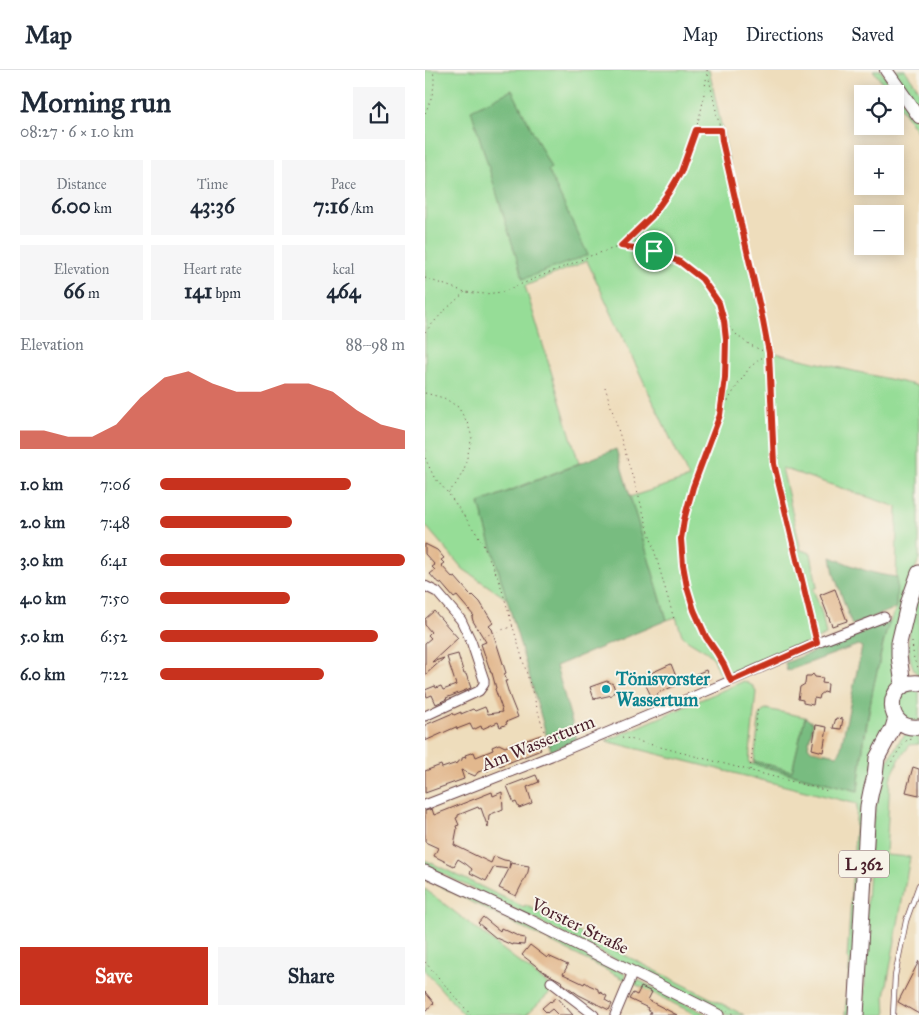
<!DOCTYPE html>
<html lang="en">
<head>
<meta charset="utf-8">
<style>
  :root { --surface:#fff; --page:#f6f6f7; --text:#1f2937; --muted:#747a83; --line:#e0e1e3; --accent:#c8321e }
  body { margin:0; font-family:"IM FELL Great Primer",serif; background:var(--page); color:var(--text); height:100vh; display:flex; flex-direction:column; font-size:19px; white-space:nowrap }
  * { box-sizing:border-box; margin:0 }
  p { font-size:16px; color:var(--muted) }
  .icon { flex:none; width:28px; height:28px; fill:none; stroke:currentColor; stroke-width:2; stroke-linecap:round; stroke-linejoin:round }
  .map { position:relative; flex:1; overflow:hidden }
  .sheet { display:flex; flex-direction:column; background:var(--surface); width:425px }
  .sheet>* { flex:none }
  .tools { position:absolute; left:429px; top:15px; display:grid; gap:10px }
  .tools a { display:grid; place-items:center; width:50px; height:50px; border-radius:0px; background:var(--surface); box-shadow:0 2px 12px #0003; font-size:25px }
  .pin { position:absolute; display:grid; place-items:center; width:42px; height:42px; color:#fff; margin:-21px; border:2px solid #fff; border-radius:50%; box-shadow:0 1px 5px #0007 }
  .round { display:grid; place-items:center; flex:none; width:52px; height:52px; border-radius:0px; background:var(--page) }
  .head { display:flex; align-items:center; justify-content:space-between; height:85px; padding:0 20px }
  h1 { font-size:28px; font-weight:800; line-height:38px }
  .stats { display:grid; grid-template-columns:repeat(3,1fr); gap:8px; height:85px; padding:5px 20px }
  .stats div { display:grid; align-content:center; border-radius:0px; background:var(--page); text-align:center }
  .stats b { font-size:21px; font-weight:800 }
  .stats small { font-size:14px; font-weight:400 }
  .stats p { font-size:14px }
  .chart { height:140px; padding:10px 20px }
  .chart p { display:flex; justify-content:space-between }
  .chart svg { width:100%; height:90px; margin-top:5px; fill:var(--accent); opacity:.7 }
  .action { display:flex; gap:10px; margin-top:auto; padding:10px 20px }
  .action a { flex:1; height:58px; border-radius:0px; background:var(--accent); color:#fff; font-size:20px; font-weight:800; line-height:58px; text-align:center }
  .action a+a { background:var(--page); color:var(--text) }
  ul { padding:0 20px; list-style:none; font-size:16px }
  li { display:grid; grid-template-columns:80px 60px 1fr; align-items:center; height:38px }
  li i { height:12px; border-radius:6px; background:var(--accent) }
  header { display:flex; align-items:center; gap:30px; box-sizing:border-box; height:70px; padding:0 25px; background:var(--surface); border-bottom:1px solid var(--line) }
  header strong { font-size:24px }
  nav { display:flex; gap:28px; margin-inline-start:auto; font-size:18px }
  main { display:flex; flex:1; min-height:0 }
  .map>svg:first-child { display:block }
</style>
</head>
<body>
<header>
<strong>Map</strong>
<nav><a>Map</a><a>Directions</a><a>Saved</a></nav>
</header>
<main>
<section class="sheet">
<div class="head"><div><h1>Morning run</h1><p>08:27 · 6 × 1.0 km</p></div><a class="round"><svg class="icon" aria-label="share" viewBox="0 0 24 24"><path d="M12 15V3M7 8l5-5 5 5M5 13v7h14v-7"/></svg></a></div>
<div class="stats">
<div><p>Distance</p><b>6.00<small> km</small></b></div>
<div><p>Time</p><b>43:36</b></div>
<div><p>Pace</p><b>7:16<small> /km</small></b></div>
</div>
<div class="stats">
<div><p>Elevation</p><b>66<small> m</small></b></div>
<div><p>Heart rate</p><b>141<small> bpm</small></b></div>
<div><p>kcal</p><b>464</b></div>
</div>
<div class="chart"><p><span>Elevation</span>88–98 m</p>
<svg viewBox="0 0 160 44" preserveAspectRatio="none"><path d="M0 44V35L10 35L20 38L30 38L40 32L50 19L60 9L70 6L80 12L90 16L100 16L110 12L120 12L130 16L140 25L150 32L160 35V44z"/></svg>
</div>
<ul>
<li><b>1.0 km</b>7:06<i style="width:78%"></i></li>
<li><b>2.0 km</b>7:48<i style="width:54%"></i></li>
<li><b>3.0 km</b>6:41<i style="width:100%"></i></li>
<li><b>4.0 km</b>7:50<i style="width:53%"></i></li>
<li><b>5.0 km</b>6:52<i style="width:89%"></i></li>
<li><b>6.0 km</b>7:22<i style="width:67%"></i></li>
</ul>
<div class="action"><a>Save</a><a>Share</a></div>
</section>
<div class="map">
<svg width="494" height="945" viewBox="0 0 494 945">
  <rect width="100%" height="100%" fill="#f7f3e8"/>
  <filter id="ink" filterUnits="userSpaceOnUse"><feTurbulence type="fractalNoise" baseFrequency=".02" numOctaves="2"/><feDisplacementMap in="SourceGraphic" scale="10" xChannelSelector="R" yChannelSelector="G"/><feConvolveMatrix kernelMatrix="1 2 1 2 8 2 1 2 1" color-interpolation-filters="sRGB"/></filter>
  <filter id="wash" filterUnits="userSpaceOnUse"><feTurbulence type="fractalNoise" baseFrequency=".0096" numOctaves="4" result="noise"/><feDisplacementMap in="SourceGraphic" scale="20" xChannelSelector="R" yChannelSelector="G"/><feGaussianBlur stdDeviation="1.12" result="paint"/><feColorMatrix in="noise" values="0 0 0 0 0 0 0 0 0 0 0 0 0 0 0 0 0 1.4 0 .05"/><feComposite in="paint" operator="in"/></filter>
  <g filter="url(#wash)">
    <rect width="100%" height="100%" fill="#eeddbc"/>
    <!-- green -->
    <path fill="#96dd97" stroke="#707e61" d="M0,0H284L346,282L494,316V489L484,514L466,647L454,677L426,930L423,945H420L425,890L422,889L432,734L181,671L319,611L328,616L331,622L324,693L433,721L438,678L448,618L462,558L471,538L472,437L357,398L376,480L386,483L392,517L388,519L397,544L401,565L297,610L289,589L282,582L261,569L257,565L251,547L242,550L205,427L264,408L162,191L100,216L154,393L54,433L82,529L38,499L0,455Z
      M448,0H455L494,54V64L470,30V24H465Z
      M467,0H480L494,20V38Z
      M494,516V607C474,583 488,544 494,516Z
      M494,618V652L479,649L473,634L478,622Z
      M341,639L380,647L367,701L329,691L335,644Z
      M489,661H494V674L485,675L475,688L465,709L461,785L485,787L460,926L461,945H439L441,850L446,763L457,703L464,689L475,670L481,664Z
      M0,790L99,837L100,835L319,945H302L0,795Z
      M0,805L200,904L201,910L13,815L0,810Z
      M0,819L129,919L101,945H39L0,901Z
      M211,909L283,945H272L206,912Z"/>
    <!-- forest -->
    <path fill="#78bc80" stroke="#616e56" d="M87,20L126,98L123,100L163,185L98,209L46,40Z
      M191,379L242,550L131,596L152,670L126,681L54,433Z
      M406,487C428,496 448,505 472,507L471,538L427,555L409,504Z
      M465,552C459,566 456,582 453,597C443,638 437,679 433,721L329,694V691L367,701L380,647L388,653L383,676L386,680L412,685L415,682L437,577L433,575L362,601L360,593Z"/>
    <g id="blocks">
      <!-- building -->
      <path fill="#e2b88e" d="M0,474L12,480L19,488L16,490L19,493L16,495L28,508L30,507L44,523L47,526L48,525L55,532L68,553L64,556L67,559L81,603L79,604L82,611H80L85,627L93,647L81,652L82,654L75,657L73,652L57,659L56,656L48,660L45,654L32,659L31,657L0,671V655L28,643L29,645L36,642V644L48,639L50,641L60,637L63,644L77,642L76,640L77,639L70,619L71,618L67,603H66L56,574L61,572L48,551L47,547L49,546L32,526L29,528L16,513H15L12,511H11L5,504L10,500L7,497L10,495L0,484Z
        M410,519L422,551L407,556L395,525Z
        M9,541L33,568L7,592L19,588L0,605V573L6,568L3,565L6,562L0,555V549Z
        M33,584L39,604H41L46,618L21,628L22,629L11,634L7,625L2,627L0,620L10,616L11,618L16,616L18,620L31,615L22,587Z
        M246,594L254,614L233,623L232,626L227,628L217,607Z
        M281,600L284,608L274,612L271,604Z
        M388,604L390,607L398,608L397,613L403,614L402,623L399,622L395,625L394,629L389,628L388,635L378,633V630L373,629L375,617L380,614L381,606H386Z
        M182,611L188,614L190,620L187,625L169,629L165,617Z
        M411,648L418,649L416,659L408,658Z
        M391,655L402,657L398,682L387,679Z
        M116,665L119,674L114,676L116,680L75,696L74,695H73L71,690L63,701L59,699L56,701L53,702L50,706L36,700L39,709L0,723V701L16,695L17,698L32,693V692L37,690V688L41,687L40,685L49,682L51,687L68,680L67,677L74,674L80,677L89,673L90,674Z
        M488,697L494,699V725L481,722Z
        M111,705L114,712L102,717L107,733L94,738L91,732L89,733L82,716Z
        M67,722L68,726L77,722L78,739L64,745L63,758L56,738L54,739L53,737L33,745V747L31,748L34,755L31,756L32,759L29,775L66,793L69,786L79,790L85,791L84,798L86,793L104,796L103,802L91,826L74,818L84,799L69,797L61,811L45,803L47,799L41,794L33,789L29,796L9,786L13,778L0,772V741L7,739L9,745Z
        M58,847L75,861L76,858L95,867L100,868L99,875L87,874V875L71,868L53,853Z
        M105,875L122,888L123,886L143,895L138,904L159,914L160,912L164,915L173,919V921L182,926L180,930L187,934L184,940L154,925L137,913L138,912L119,902L97,885Z
        M494,891V944L473,932Z
        M216,917L227,922L223,930L252,945H224L226,942L222,940L223,938L204,929L208,923L212,925Z
        M0,922L9,933L0,941Z
        M132,927L148,945H133L127,939L122,943L117,938L125,931L126,932Z"/>
    </g>
  </g>
  <g filter="url(#ink)">
    <use href="#blocks" fill-opacity="0" stroke="#633c41" stroke-width="1"/>
    <g fill="none" stroke-linecap="round" stroke-linejoin="round">
      <defs>
        <path id="service" d="M468,945L470,906L481,851L494,815"/>
        <path id="minor" d="M0,516L12,522L36,550L46,571L59,610V614L54,621L0,646
          M0,735L126,686L296,615L392,573L459,547
          M126,912L169,945
          M190,945L208,902"/>
        <path id="tertiary" d="M0,801L102,849L293,945"/>
        <path id="secondary" d="M461,0L494,47"/>
        <path id="primary" d="M494,613C458,610 459,661 494,657
          M478,615L474,586V573L484,531L494,503
          M431,945L443,736L446,721L450,706L452,688L468,658L471,648"/>
      </defs>
      <!-- service casing -->
      <use href="#service" stroke="#633c41" stroke-width="6"/>
      <!-- minor casing -->
      <use href="#minor" stroke="#633c41" stroke-width="11"/>
      <!-- tertiary casing -->
      <use href="#tertiary" stroke="#633c41" stroke-width="13"/>
      <!-- secondary casing -->
      <use href="#secondary" stroke="#633c41" stroke-width="14"/>
      <!-- primary casing -->
      <use href="#primary" stroke="#633c41" stroke-width="17"/>
      <!-- path -->
      <path stroke="#633c41" stroke-width="1" stroke-dasharray="1 4" stroke-linecap="butt" d="M282,0L338,251L343,283L349,394L390,565
        M0,43C7,28 11,16 8,0
        M271,59L277,37L282,4
        M196,176C216,179 236,182 254,191C259,194 264,199 269,203C278,210 290,224 294,235C305,264 302,314 295,344C293,353 288,363 284,372C274,399 257,441 256,470C256,500 266,542 281,568C289,580 297,590 302,604
        M0,208L40,222L60,224L77,222L165,186L196,176L227,146L244,122L256,102L271,60H295
        M0,262L18,242L40,222
        M180,317L213,424L249,549
        M0,323L19,328L33,337L42,352L47,367L39,400L31,414L23,423
        M295,344L310,319L325,297L343,283C323,275 314,269 300,252
        M0,388L9,407L23,423L56,470L74,510L124,678
        M54,568L88,556
        M487,572L489,590L494,599
        M197,667L403,721
        M464,696L474,680L482,670L488,669
        M325,700L333,636
        M0,892L46,945
        M302,941L310,945"/>
      <!-- service -->
      <use href="#service" stroke="#fff" stroke-width="4.5"/>
      <!-- minor -->
      <use href="#minor" stroke="#fff" stroke-width="9"/>
      <!-- tertiary -->
      <use href="#tertiary" stroke="#fff" stroke-width="11"/>
      <!-- secondary -->
      <use href="#secondary" stroke="#fff" stroke-width="12"/>
      <!-- primary -->
      <use href="#primary" stroke="#fff" stroke-width="15"/>
    </g>
  </g>
  <g fill="none" stroke-linecap="round" stroke-linejoin="round" filter="url(#ink)">
    <defs>
      <path id="route" d="M271,60H296L297,71L338,251L344,283L349,394L392,573L306,611L299,595L292,583L281,567L269,540L262,517L258,495L256,469L259,450L268,417L295,345L300,308L301,269L299,251L294,233L277,209L255,192L229,181L196,176L227,146L244,122L256,102Z"/>
    </defs>
    <!-- route casing -->
    <use href="#route" stroke="#fff" stroke-width="10"/>
    <!-- route -->
    <use href="#route" stroke="#c8321e" stroke-width="6"/>
  </g>
  <!-- markers -->
  <circle fill="#0f9aa8" stroke="#f7f3e8" stroke-width="2" cx="181" cy="619" r="5"/>
  <g text-anchor="middle" dominant-baseline="central" stroke-width="4" stroke-linejoin="round" paint-order="stroke">
    <!-- shield labels -->
    <rect fill="#f7f3e8" stroke="#7e5f64" stroke-width="1" x="414" y="780.5" width="50" height="27" rx="4"/>
    <g font-size="16" font-weight="bold" fill="#4a1f2b">
      <text x="439" y="794">L 362</text>
    </g>
    <!-- culture labels -->
    <g font-size="18" font-weight="bold" fill="#0d838f" stroke="#f7f3e8" text-anchor="start">
      <text x="191" y="609">Tönisvorster<tspan x="191" dy="21">Wassertum</tspan></text>
    </g>
    <!-- street labels -->
    <g font-size="18" fill="#4a1f2b" stroke="#f7f3e8">
      <text transform="translate(113 673) rotate(-22)">Am Wasserturm</text>
      <text transform="translate(155 856) rotate(26)">Vorster Straße</text>
    </g>
  </g>
</svg>
<div class="tools">
<a><svg class="icon" aria-label="locate" viewBox="0 0 24 24"><circle cx="12" cy="12" r="6"/><path d="M12 2v4M12 18v4M2 12h4M18 12h4"/></svg></a>
<a>+</a>
<a>−</a>
</div>
<div class="pin" style="left:229px;top:181px;background:#1e9e55"><svg class="icon" aria-label="arrive" viewBox="0 0 24 24"><path d="M6 21V4h12l-3 4 3 4H6"/></svg></div>
</div>
</main>
</body>
</html>
